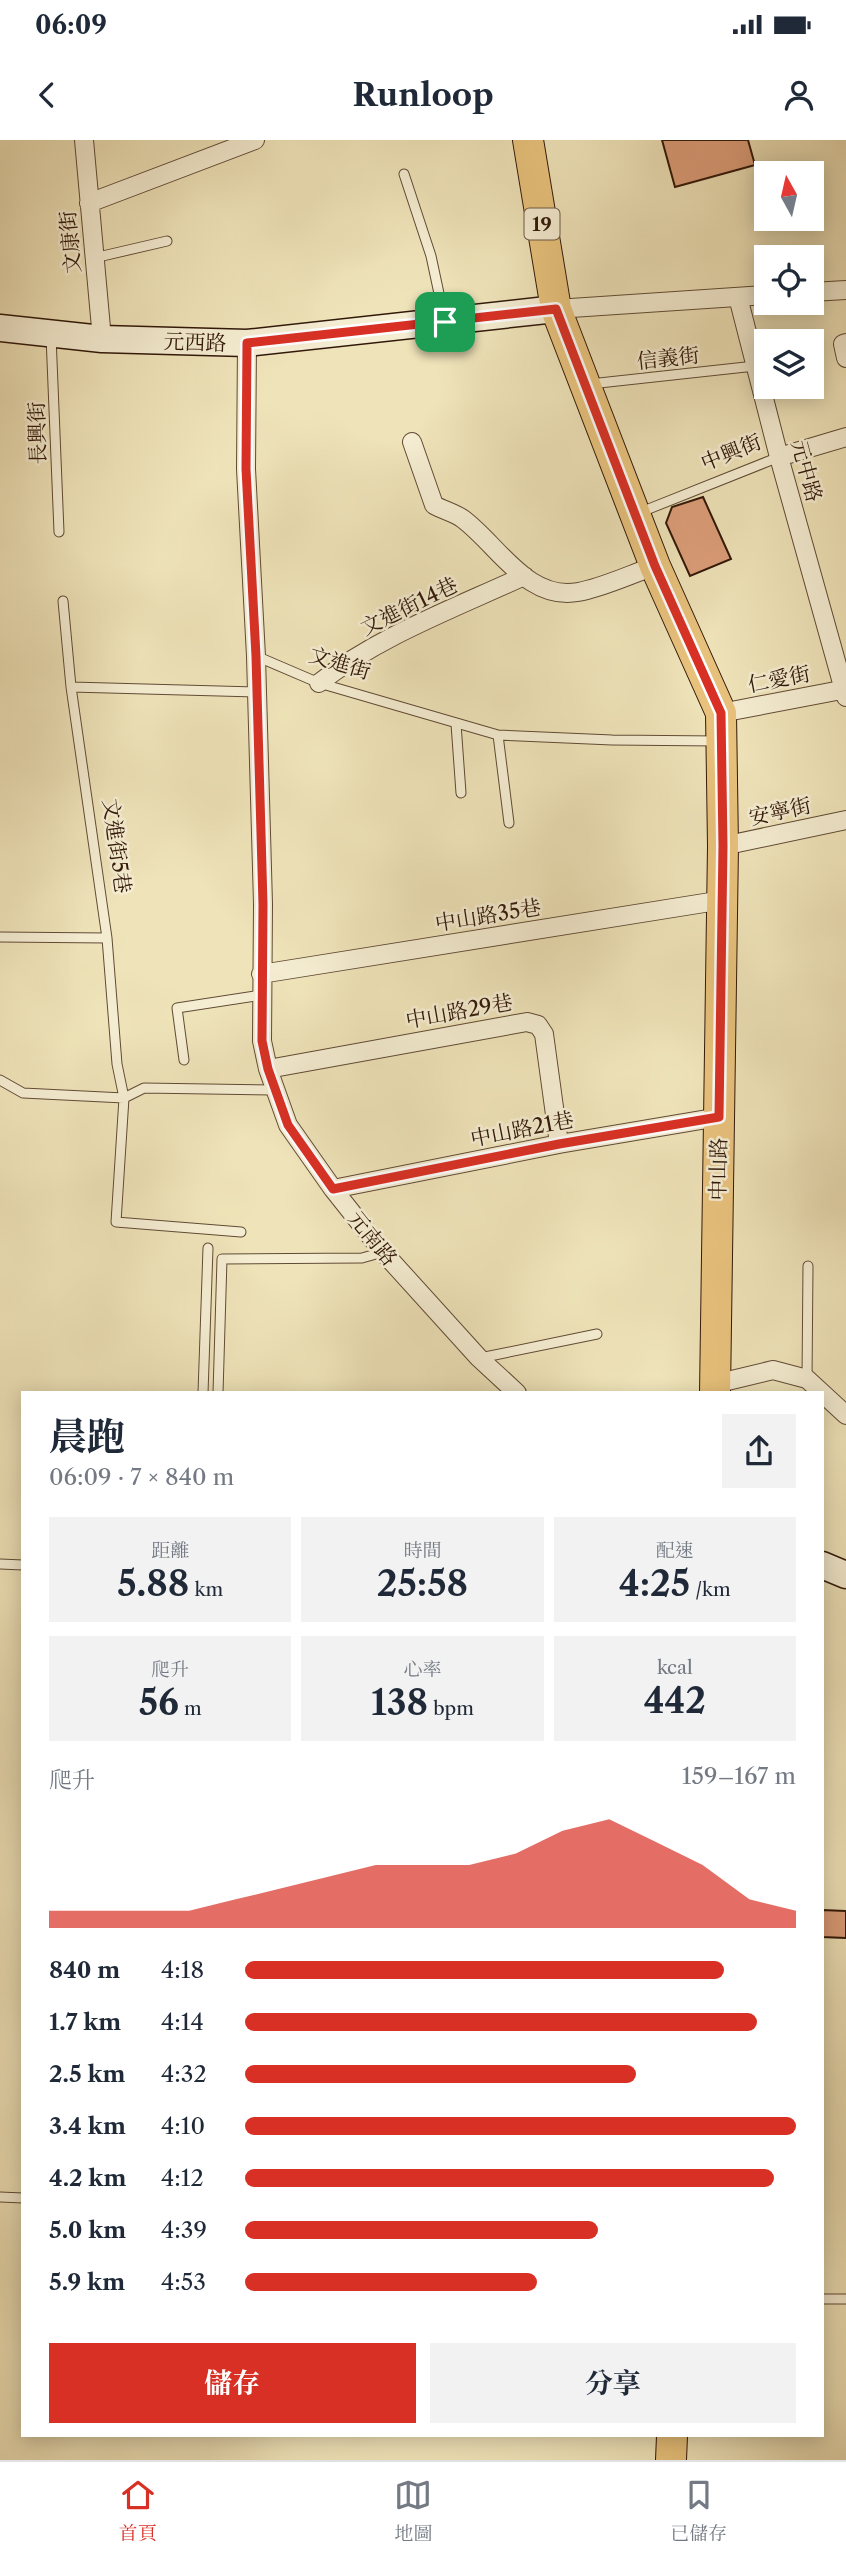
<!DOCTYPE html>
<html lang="zh-TW">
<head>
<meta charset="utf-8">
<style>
  :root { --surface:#fff; --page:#f2f2f3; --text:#1f2937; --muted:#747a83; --line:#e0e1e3; --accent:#d93025 }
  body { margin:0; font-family:"Libre Caslon Text","Noto Serif TC",serif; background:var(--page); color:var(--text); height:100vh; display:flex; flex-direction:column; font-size:26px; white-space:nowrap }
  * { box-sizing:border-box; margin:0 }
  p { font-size:23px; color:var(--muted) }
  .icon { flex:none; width:38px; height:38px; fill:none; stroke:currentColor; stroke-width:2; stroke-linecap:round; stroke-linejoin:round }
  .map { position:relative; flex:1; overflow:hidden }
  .panel { position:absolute; left:21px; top:1251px; width:803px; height:1046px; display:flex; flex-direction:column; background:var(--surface); border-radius:0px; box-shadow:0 4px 18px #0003 }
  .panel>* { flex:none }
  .needle { width:46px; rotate:352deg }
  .tools { position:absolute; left:754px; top:21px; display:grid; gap:14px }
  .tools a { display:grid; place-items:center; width:70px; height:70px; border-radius:0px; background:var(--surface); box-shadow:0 4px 18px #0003; font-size:35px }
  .pin { position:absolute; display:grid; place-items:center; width:60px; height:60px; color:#fff; margin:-30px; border-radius:14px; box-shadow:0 4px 10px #0006 }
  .round { display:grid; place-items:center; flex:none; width:74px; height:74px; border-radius:0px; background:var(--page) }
  .overview { display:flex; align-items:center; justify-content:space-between; height:119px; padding:0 28px }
  h1 { font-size:38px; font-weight:700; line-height:52px }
  .figures { display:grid; grid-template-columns:repeat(3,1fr); gap:10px; height:119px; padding:7px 28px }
  .figures div { display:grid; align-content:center; border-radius:0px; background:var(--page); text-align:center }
  .figures b { font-size:35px; font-weight:700 }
  .figures small { font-size:19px; font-weight:400 }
  .figures p { font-size:19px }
  .chart { height:196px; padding:14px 28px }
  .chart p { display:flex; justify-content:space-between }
  .chart svg { width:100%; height:126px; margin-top:7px; fill:var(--accent); opacity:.7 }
  .primary-button { display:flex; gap:14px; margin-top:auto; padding:14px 28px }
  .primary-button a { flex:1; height:80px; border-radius:0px; background:var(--accent); color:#fff; font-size:28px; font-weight:700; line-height:80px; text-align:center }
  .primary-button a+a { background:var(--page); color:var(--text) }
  ul { padding:0 28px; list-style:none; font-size:23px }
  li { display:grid; grid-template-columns:112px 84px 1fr; align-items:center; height:52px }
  li i { height:18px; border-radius:9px; background:var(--accent) }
  .status { display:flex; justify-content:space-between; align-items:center; height:49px; padding:0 35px; background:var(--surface); direction:ltr }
  .status svg { height:19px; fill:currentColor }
  header { display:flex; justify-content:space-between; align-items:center; height:91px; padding:0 28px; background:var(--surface); font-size:32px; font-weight:700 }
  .dock { display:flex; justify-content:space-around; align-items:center; height:98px; border-top:2px solid var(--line); background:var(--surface); font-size:19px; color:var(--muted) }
  .dock a { display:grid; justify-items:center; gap:4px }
  .dock .active { color:var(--accent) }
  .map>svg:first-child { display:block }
</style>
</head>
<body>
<div class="status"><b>06:09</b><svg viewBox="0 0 49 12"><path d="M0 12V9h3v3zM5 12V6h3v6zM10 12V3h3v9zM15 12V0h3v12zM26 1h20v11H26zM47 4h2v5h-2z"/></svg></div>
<header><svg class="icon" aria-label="back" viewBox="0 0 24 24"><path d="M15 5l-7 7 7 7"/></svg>Runloop<svg class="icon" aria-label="person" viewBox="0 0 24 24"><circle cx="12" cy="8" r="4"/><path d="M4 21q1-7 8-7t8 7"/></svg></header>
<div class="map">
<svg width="846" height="2320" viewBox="0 0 846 2320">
  <rect width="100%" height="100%" fill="#efe3b9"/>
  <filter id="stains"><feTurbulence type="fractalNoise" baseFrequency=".00286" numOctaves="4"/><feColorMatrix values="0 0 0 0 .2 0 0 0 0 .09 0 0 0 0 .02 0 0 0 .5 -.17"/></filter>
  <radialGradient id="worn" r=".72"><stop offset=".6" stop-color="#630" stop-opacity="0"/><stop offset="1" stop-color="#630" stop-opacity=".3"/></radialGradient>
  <!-- building -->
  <path fill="#dc9e79" stroke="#311809" stroke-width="2" d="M662,0H748L755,25L675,47Z
    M703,357L731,419L690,436L666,383L672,367Z
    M822,1770L846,1771V1798L822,1797Z"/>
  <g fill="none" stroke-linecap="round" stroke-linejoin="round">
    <defs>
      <path id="lane" d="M404,34L431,116L444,177
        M94,118L167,101
        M51,196L59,392
        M590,244L755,226
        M641,372L779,317
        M256,516L319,543L498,595L612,600L717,601
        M71,547L257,552
        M456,584L461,653
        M498,595L509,683
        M0,797L107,798
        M184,920L177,868L262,855
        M0,940L23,953L124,958L117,924L107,798L71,547L63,461
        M241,1092L116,1082L124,958L144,948L275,950
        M480,1218L597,1194
        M807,1239L808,1126
        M203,1253L208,1108
        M218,1253L222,1119L362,1118L383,1112
        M0,1424L23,1425
        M0,2057L23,2058
        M822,2159H846"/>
      <path id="street" d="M84,0L102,199
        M89,63L255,0
        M812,152L846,150
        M738,157L779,317L846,557
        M556,169L766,155
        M247,203L246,329L256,516L263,764L262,901L268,929L288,985L333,1049L383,1112L479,1218L517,1253
        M846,203L843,204L846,218
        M412,302L434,365C443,370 455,373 463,379C498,405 527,461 578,452C602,448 631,434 655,426
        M779,317L846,297
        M319,543C379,496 455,468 524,436
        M721,573L846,549
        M723,706L846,680
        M261,834L723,760
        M268,929L527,882L538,885L544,894L559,1004
        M333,1049L559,1004L719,977
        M715,1244L773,1230L807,1239L846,1275"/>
      <path id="secondary" d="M0,188L102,199L247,203L556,169
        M822,1425L846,1435"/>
      <path id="primary" d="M528,0L556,169L655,426L721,573L723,706L715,1253
        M671,2320L672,2296"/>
    </defs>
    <!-- lane casing -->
    <use href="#lane" stroke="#604b35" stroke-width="11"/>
    <!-- street casing -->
    <use href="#street" stroke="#604b35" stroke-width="20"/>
    <!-- secondary casing -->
    <use href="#secondary" stroke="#311809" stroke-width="29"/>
    <!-- primary casing -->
    <use href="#primary" stroke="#311809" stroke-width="32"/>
    <!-- lane -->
    <use href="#lane" stroke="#f5edd2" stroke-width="9"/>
    <!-- street -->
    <use href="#street" stroke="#f5edd2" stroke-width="18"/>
    <!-- secondary -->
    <use href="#secondary" stroke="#f5edd2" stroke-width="26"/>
    <!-- primary -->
    <use href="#primary" stroke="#e8c27c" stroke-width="30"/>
  </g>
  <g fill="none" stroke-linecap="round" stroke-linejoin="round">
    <defs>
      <path id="route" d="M556,169L655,426L721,573L723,706L719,977L559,1004L333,1049L288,985L268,929L262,901L263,764L256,516L246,329L247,203Z"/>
    </defs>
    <!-- route casing -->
    <use href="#route" stroke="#fff" stroke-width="14"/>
    <!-- route -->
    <use href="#route" stroke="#d93025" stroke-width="9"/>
  </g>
  <g text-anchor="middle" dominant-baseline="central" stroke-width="5" stroke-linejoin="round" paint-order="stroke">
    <!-- shield labels -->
    <rect fill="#f5edd2" stroke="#6c5845" stroke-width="2" x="524.5" y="68.5" width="35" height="31" rx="5"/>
    <g font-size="19" font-weight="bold" fill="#311809">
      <text x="542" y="84">19</text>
    </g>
    <!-- street labels -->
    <g font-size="21" fill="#311809" stroke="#f5edd2">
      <text transform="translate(70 102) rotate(-95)">文康街</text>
      <text transform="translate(195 202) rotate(2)">元西路</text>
      <text transform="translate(668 218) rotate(-6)">信義街</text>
      <text transform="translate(37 293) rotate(-92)">長興街</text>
      <text transform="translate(731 312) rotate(-22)">中興街</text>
      <text transform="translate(807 331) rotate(75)">元中路</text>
      <text transform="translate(409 466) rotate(-26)">文進街14巷</text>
      <text transform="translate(340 523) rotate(17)">文進街</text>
      <text transform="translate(779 539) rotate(-11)">仁愛街</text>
      <text transform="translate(780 671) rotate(-12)">安寧街</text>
      <text transform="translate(117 706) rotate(82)">文進街5巷</text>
      <text transform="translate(488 775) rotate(-9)">中山路35巷</text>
      <text transform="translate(459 871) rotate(-10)">中山路29巷</text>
      <text transform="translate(522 989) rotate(-11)">中山路21巷</text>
      <text transform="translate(718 1029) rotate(-89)">中山路</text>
      <text transform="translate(373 1098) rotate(51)">元南路</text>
    </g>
  </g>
  <rect width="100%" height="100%" filter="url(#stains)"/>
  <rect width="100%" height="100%" fill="url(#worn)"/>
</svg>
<div class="tools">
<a><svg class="needle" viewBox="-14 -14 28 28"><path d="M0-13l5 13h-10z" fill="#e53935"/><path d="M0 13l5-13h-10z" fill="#747a83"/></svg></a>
<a><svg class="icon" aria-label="locate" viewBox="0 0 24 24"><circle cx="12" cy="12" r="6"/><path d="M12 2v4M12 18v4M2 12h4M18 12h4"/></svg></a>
<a><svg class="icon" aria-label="layers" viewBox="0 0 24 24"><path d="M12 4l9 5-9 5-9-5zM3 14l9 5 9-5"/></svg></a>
</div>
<div class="pin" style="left:445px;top:182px;background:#1e9e55"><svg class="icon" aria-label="arrive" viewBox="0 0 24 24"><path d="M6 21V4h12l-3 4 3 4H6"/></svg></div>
<section class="panel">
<div class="overview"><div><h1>晨跑</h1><p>06:09 · 7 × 840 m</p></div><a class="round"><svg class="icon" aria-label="share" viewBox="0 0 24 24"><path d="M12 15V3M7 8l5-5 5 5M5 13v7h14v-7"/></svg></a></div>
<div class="figures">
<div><p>距離</p><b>5.88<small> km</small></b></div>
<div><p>時間</p><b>25:58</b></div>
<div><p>配速</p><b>4:25<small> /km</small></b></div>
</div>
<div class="figures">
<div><p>爬升</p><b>56<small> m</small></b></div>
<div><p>心率</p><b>138<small> bpm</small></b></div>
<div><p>kcal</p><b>442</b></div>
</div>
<div class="chart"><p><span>爬升</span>159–167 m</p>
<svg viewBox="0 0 160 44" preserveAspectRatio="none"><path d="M0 44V38L10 38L20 38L30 38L40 34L50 30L60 26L70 22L80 22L90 22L100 18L110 10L120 6L130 14L140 22L150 34L160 38V44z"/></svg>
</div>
<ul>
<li><b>840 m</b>4:18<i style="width:87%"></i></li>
<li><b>1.7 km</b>4:14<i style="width:93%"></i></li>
<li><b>2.5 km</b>4:32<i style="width:71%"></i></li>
<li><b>3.4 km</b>4:10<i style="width:100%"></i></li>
<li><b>4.2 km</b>4:12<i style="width:96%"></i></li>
<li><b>5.0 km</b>4:39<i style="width:64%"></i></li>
<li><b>5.9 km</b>4:53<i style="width:53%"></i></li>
</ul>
<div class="primary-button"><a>儲存</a><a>分享</a></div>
</section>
</div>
<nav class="dock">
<a class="active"><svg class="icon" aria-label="home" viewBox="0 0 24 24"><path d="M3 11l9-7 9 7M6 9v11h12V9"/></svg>首頁</a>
<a><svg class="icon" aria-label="map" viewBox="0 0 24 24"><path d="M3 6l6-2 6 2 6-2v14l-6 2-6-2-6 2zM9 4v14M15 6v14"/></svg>地圖</a>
<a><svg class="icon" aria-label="saved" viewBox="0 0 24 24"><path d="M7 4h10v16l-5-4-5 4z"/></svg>已儲存</a>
</nav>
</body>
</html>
